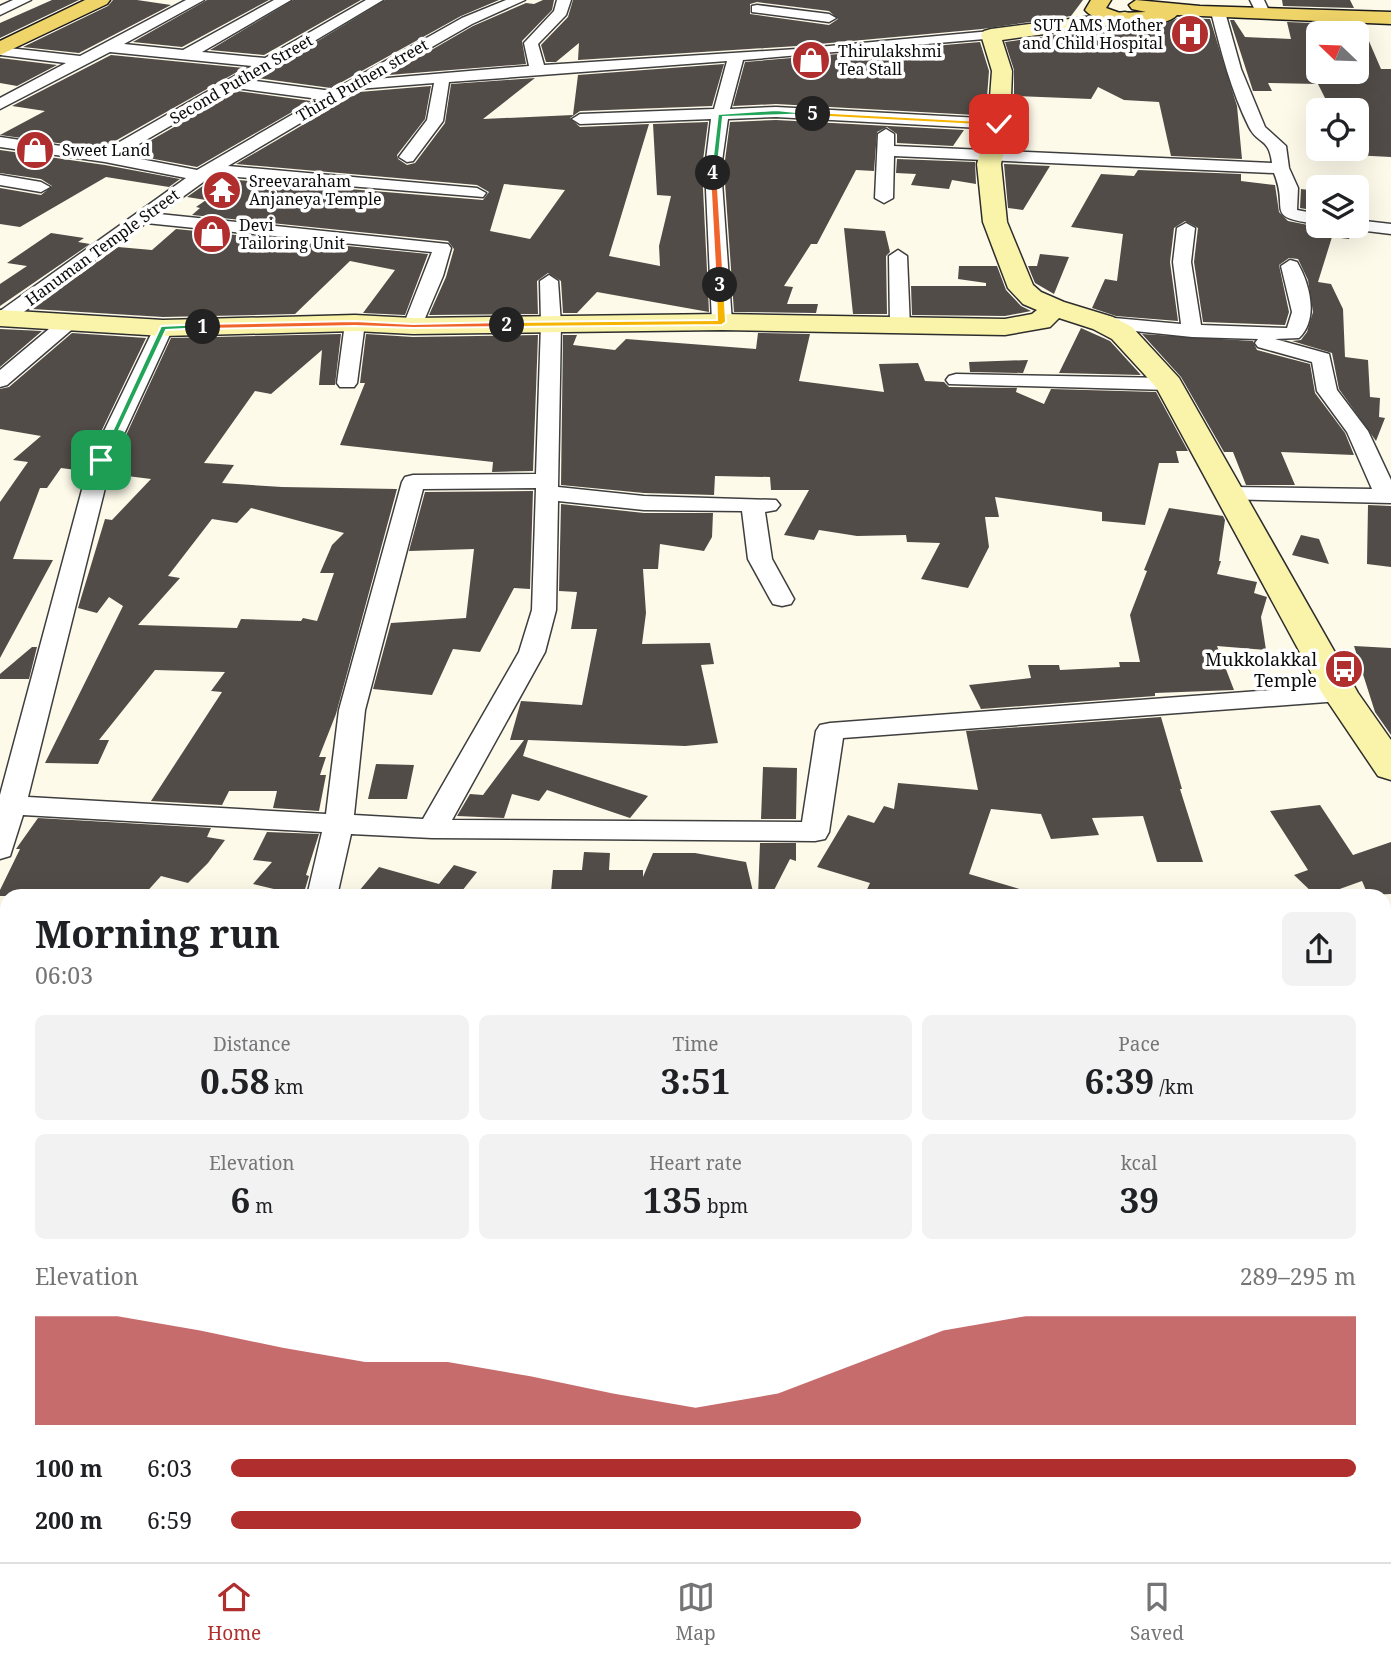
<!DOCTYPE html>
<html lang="en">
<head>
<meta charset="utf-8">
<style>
  :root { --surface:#fff; --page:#f2f2f2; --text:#202124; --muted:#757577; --line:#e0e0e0; --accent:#b02e2e }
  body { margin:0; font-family:"Noto Serif",serif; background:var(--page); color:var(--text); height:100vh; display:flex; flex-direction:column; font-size:26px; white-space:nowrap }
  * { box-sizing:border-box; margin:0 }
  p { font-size:23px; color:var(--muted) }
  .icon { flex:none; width:38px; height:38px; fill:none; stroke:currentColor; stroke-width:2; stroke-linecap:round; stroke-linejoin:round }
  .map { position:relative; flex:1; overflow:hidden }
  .side { position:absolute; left:0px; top:889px; width:1391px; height:674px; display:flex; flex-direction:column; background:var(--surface); border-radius:21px 21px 0 0; box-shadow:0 7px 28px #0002 }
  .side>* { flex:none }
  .needle { width:46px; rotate:293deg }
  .tools { position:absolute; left:1306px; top:21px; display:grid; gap:14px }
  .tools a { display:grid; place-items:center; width:63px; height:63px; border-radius:10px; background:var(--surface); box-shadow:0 7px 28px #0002; font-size:35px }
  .pin { position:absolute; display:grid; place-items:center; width:60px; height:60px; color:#fff; margin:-30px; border-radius:14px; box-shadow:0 4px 10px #0006 }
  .km { position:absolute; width:35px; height:35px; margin:-18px; border-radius:50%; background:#222; color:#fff; font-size:19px; line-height:35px; text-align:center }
  .round { display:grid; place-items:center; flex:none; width:74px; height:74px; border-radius:10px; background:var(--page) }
  .head { display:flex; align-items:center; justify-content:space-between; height:119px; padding:0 35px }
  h1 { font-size:38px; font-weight:700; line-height:52px }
  .figures { display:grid; grid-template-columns:repeat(3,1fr); gap:10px; height:119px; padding:7px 35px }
  .figures div { display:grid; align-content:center; border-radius:10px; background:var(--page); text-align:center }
  .figures b { font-size:35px; font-weight:700 }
  .figures small { font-size:19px; font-weight:400 }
  .figures p { font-size:19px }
  .chart { height:196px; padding:14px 35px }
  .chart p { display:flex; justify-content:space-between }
  .chart svg { width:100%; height:126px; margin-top:7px; fill:var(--accent); opacity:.7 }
  ul { padding:0 35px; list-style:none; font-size:23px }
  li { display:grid; grid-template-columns:112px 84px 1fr; align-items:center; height:52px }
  li i { height:18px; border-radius:9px; background:var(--accent) }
  .tabs { display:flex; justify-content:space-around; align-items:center; height:98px; border-top:2px solid var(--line); background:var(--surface); font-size:19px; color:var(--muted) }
  .tabs a { display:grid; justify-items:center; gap:4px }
  .tabs .current { color:var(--accent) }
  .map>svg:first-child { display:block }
</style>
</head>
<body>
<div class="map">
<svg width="1391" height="1562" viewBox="0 0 1391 1562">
  <rect width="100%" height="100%" fill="#fefaea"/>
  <!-- building -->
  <path fill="#524c48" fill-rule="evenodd" d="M52,0H79L0,38V23Z
    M113,0H137L171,5L79,53L23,47L108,6Z
    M207,0H269L182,47L133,42Z
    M293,0H361L264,55L210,50Z
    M385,0H499L461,16L331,88L257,78Z
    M543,0H554L552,10L522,41L526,64L388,75L473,26L526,3L534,4Z
    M573,0H1083L1071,16L982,29L797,46L578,60L579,43L556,62H546L541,45L568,17ZM757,2L829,11L838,19L829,25L750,14V4Z
    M1282,0H1350L1354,8L1283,6Z
    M1178,18L1210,19L1237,106L1242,159L1171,156L1159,102L1124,100L1098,87L1091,99L1014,96V70L1005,42L1120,26H1159Z
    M1230,20H1234L1245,37L1291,39L1287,22L1362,25L1381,69H1391V157L1352,155L1349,149H1356V110H1331L1318,84L1268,83L1272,91H1253ZM1318,33H1356V72H1318Z
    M980,42L989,71L987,97L975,115L776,104L733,106L745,62Z
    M111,55L244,68L101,149L0,135L45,111L12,106Z
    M0,58L57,65L17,86L0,83Z
    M724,64L712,106L580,111L570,118L580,127L649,124L609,256L660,266L659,246L671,196L657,195L653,124L708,122L702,168L709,312L597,292L577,313H563L561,281L548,273L537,281L538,314L429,315L446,277L454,249L448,241L192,215L200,208L196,207L206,200L187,197L214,178L483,200L489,192L477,185L236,164L359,92L431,86L425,119L397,155L398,159L407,165L415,163L445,123L451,84L535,78L483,119L573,115L578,75ZM504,184L565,190L530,239L490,231Z
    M237,91L311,101L197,167L127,154Z
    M776,120L964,130L953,146L897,143V134L887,127L877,132L874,171L856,170L817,244H811L784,286L793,287L787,304H818L816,313L734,312L724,168L730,122Z
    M0,150L105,165L180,179L169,187L106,177L20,227L0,224V188L41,195L52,186L41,179L0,173Z
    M897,159L975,162L976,184L952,180L949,189L911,185L916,174L896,173Z
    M1004,164L1050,166L1023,210L1008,208Z
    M1138,170L1241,174V181L1275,185L1279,212L1288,221L1318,227L1345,226L1350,232L1364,233L1351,234L1349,239L1332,237L1318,282L1331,284L1343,309L1345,357L1368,360L1370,397L1380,398L1379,417L1385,418L1376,441L1339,389L1332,353L1292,341L1301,340L1307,332L1313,312L1308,280L1298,259L1289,258L1279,265L1289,312L1285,325L1203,322L1194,262L1198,228L1185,221L1174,228L1170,262L1178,321L1116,316L1092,308L1105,279L1117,281L1123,234L1071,227L1101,174L1134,176Z
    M1301,189L1309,190V201L1318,202V211L1300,208Z
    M844,228L885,231L890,252L886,256L887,314H853Z
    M176,229L428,254L405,315L363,313L395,270L350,261L295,314L163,317L32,309L118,247L152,250Z
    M51,233L84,238L78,242L90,244L0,306V284L27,266L7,263Z
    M1040,254L1069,257L1054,294L1035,283L1028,266H1037Z
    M959,266H997L1006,290L1021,306L1031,311L1005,316L912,315L911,286H986V283L958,279Z
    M1081,328L1110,341L1141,375L1059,373Z
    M0,329L42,331L0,367Z
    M72,333L146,338L88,459L84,471L61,468L47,488H40L13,559L53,560L0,658V502L28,462L13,460L41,436L0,429V389L9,387Z
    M758,333L810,334L799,381L884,392L879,364L918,363L925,381L944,382L949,387L1017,388L1016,392L1044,404L1051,389L1156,392L1188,451H1176L1179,463H1159L1145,525L1102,521V512L995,497L999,517H985L989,547L968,588L921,579L940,543L907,542L906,535L857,536L819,530L814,540L784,535L809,490H771L770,477L715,476L714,495L644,493L561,485L563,335H577L573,345L615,350L626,339L756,349Z
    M341,334L335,385H319L322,350L271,394L255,391L204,463L234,465L222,483L282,487L397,489L336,714L319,757H326L320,775H326L319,811L273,808L277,791H229L222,805L151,801L222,692L211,691L225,672L155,670L99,740H109L98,764L45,763L123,606L109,597L97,613L78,608L105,519L112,520L151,479L119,475L123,460L116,457L171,338ZM251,508L344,533L332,545L320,573H334L317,621L303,618L301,621L241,619L237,628L138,625L180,578L168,576L212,519L237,523Z
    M366,334L413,337L538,335L533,471L492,472L493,462L340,445L365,383H360Z
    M1142,334L1253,341L1257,350L1310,364L1315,393L1345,433L1354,455L1281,452L1295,485H1246L1233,452H1224L1181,377Z
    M1028,360L1023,373L970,372L969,362Z
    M533,491L530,589L514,588L480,652L453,649L432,695L373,689L391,623L466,618L474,549L409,551L425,492Z
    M561,504L644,513H713L712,537L704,551L660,544L658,569H643L646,613L642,644L710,643L714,664L701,665L718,743L685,746L528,740L523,756L648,796L630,818L547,790L539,801L512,794L504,818L457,816L470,794L483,795L524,740H510L521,701L582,705L597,629H571L577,592L559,591Z
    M1368,505L1391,506V567L1367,564Z
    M1169,508L1223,516L1225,520L1219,561H1221L1217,574L1257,582L1254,593L1267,597L1261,617L1266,650L1217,646L1234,690L1155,693V696L981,709L969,685L1031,678L1028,665H1059L1060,670L1120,667L1119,662H1140L1130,615L1147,571L1144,570Z
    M1301,535L1319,539L1329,564L1292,555Z
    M1354,646L1391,648V735L1375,712Z
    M32,647H37L29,679H0V674Z
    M1161,717L1182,789H1180L1203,862H1157L1143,816L1092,818L1099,835L1051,839L1041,814L991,809L969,874L1023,890V896H864L870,883L817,867L848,815L874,823L884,806L894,809L898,783L978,790L966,731Z
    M376,764L414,765L407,799H368Z
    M763,767L797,768L796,819H761Z
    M1320,805L1353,855L1391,842V894L1368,895L1362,881L1323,895H1315L1294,875L1308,870L1270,811Z
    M38,818L211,828L207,837L225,840L208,863L188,883L161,876L143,896H0V890L20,849H16Z
    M267,832L319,834L306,875L309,876L303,896L253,884L272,862L253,860Z
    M760,843H796V861L790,859L771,896H758Z
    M584,852L610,853L609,870H643V877L653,853H695L746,862L754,896H651L636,893L637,890L551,892L553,870H582Z
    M454,865L477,872L458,896H377L359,891L379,867L439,884Z"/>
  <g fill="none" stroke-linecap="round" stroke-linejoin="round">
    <defs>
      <path id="street" d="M13,0H31L0,15V6Z
        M186,0H204L124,44L183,50L274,0H291L202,52L265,58L366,0H383L249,80L332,91L462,18L506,0H525L472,24L376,79L529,66L524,43L554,11L557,0H571L566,15L538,44L544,65L797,49L991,31L998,35L996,38L743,60L730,109L776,107L999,119L1007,124L999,129L776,117L728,119L721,168L732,322L722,328L712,322L705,168L711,119L580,124L572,119L580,114L714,109L727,61L449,82L443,121L413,161L407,162L399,157L427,120L434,83L358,89L228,166L477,188L486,193L483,197L213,175L159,214L448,244L451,248L443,276L420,330H406L403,326L432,252L146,223L10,322L0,323V311L186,178L105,162L0,147V137L102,152L252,66L110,52L0,109V98L66,63L0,55V47L80,56ZM236,88L319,99L197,170L120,155Z
        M1250,0H1264L1270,13L1268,16H1258Z
        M757,5L829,14L836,18L829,22L752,12V6Z
        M1218,8L1225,12L1241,69L1265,127L1286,146L1289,168L1298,188L1297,210L1318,214V224C1262,217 1290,212 1274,173L894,156L893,198L884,203L875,198L878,134L886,129L894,134V146L1272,163C1269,137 1258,145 1249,127C1231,91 1221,51 1211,12Z
        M0,175L41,182L50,187L41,192L0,185Z
        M1356,220L1391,224V234L1350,229L1348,226H1356Z
        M1186,223L1195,228L1191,262L1201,325L1287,328L1292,312L1281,266L1290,260L1297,262C1310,284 1319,319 1299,338L1275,339L1329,354L1337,390L1368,431L1391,480V503L1222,499L1219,494L1222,489L1230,487L1372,489L1347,432L1317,391L1312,362L1258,347L1255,343L1258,339L1192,337L1096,327L1093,323L1103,317L1181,324L1173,262L1177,228Z
        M898,250L907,256L910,327L907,331H893L890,327L889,256Z
        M549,275L558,281L561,324L558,487L644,496L776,500L780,505L776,510L765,512L772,559L794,599L791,604L782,606L773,604L770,599L748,559L742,511L644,510L558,501L556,610L545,652L452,820L802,822L816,731L820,725L830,723L1340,685L1349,687L1353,693L1349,699L1340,701L843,738L829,832L825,839L815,841L432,838L351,834L337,896H307L322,832L23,815L10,856L0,859V795L90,460L156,324H170L173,328L112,460L28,797L326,814L339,710L402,482L405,477L413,475L536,474L541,324L540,281ZM536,488L532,610L519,652L423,819L354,815L365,710L423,489Z
        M69,316L79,322L76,326L7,385L0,387V370L62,318Z
        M355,317L365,323L357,383L354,387H340L337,383L345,323Z
        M956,374L1169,378L1176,380L1179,384L1176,388L1169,390L949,384L946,380L949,376Z
        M1391,1100V1127L1384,1129V1102Z
        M1384,1385L1391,1387V1425L1384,1423Z
        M1391,1464V1513L1384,1516V1467Z
        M1384,1535L1391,1538V1562H1366L1363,1556H1384Z
        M148,1556H190L187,1562H145Z
        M672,1556H723L720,1562H669Z
        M865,1556H910L913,1562H868Z
        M1189,1556H1234L1237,1562H1192Z"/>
      <path id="secondary" d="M1125,12L1132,14L1135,18L1132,22L1002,40L1012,71L1010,124L1001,164L1007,222L1033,285L1041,292L1064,302L1113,317L1132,327L1179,378L1358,693L1391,740V780L1378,776L1322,693L1156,387L1112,339L1093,329L1059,318L1050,327L1005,335L722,330L413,334L355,331L163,336L0,326V310L163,320L355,315L413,318L722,314L1005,319L1032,314L1037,310L1023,304L1008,288L983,222L977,164L988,124L992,71L981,35L984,31L991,29Z"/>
      <path id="primary" d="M85,0H110L107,4L0,55V41Z
        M1091,0H1111L1106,8L1120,13L1146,12L1132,9L1129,5L1136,0L1200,6L1391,12V24L1177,15C1163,31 1099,27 1085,10Z"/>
    </defs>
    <!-- street casing -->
    <use href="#street" stroke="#3e3e3e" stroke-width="3"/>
    <!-- secondary casing -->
    <use href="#secondary" stroke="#2d2d2d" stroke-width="3"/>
    <!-- primary casing -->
    <use href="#primary" stroke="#1c1c1c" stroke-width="3"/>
    <!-- street -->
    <use href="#street" fill="#fff" fill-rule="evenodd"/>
    <!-- secondary -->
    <use href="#secondary" fill="#f9f4a9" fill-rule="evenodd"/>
    <!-- primary -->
    <use href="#primary" fill="#efd469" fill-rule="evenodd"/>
  </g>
  <!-- split-1 -->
  <path fill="#22a559" stroke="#fff" stroke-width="2" d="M203,324L205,328L166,330L105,460L98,462L161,326Z"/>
  <!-- split-2 -->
  <path fill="#f0652b" stroke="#fff" stroke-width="2" d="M355,321L413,324L507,322L511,325L507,327L413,328L355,326L203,329L199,327L203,324Z"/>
  <!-- split-3 -->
  <path fill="#f5b400" stroke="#fff" stroke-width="2" d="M720,282L724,285L726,322L722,325L507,327L503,325L507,322L717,320L716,285Z"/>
  <!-- split-4 -->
  <path fill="#f0652b" stroke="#fff" stroke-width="2" d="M713,171L717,173L724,285L720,287L716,285L710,173Z"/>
  <!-- split-5 -->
  <path fill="#22a559" stroke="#fff" stroke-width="2" d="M776,110L816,114L723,117L717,173L711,174L718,114Z"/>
  <!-- split-6 -->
  <path fill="#f5b400" stroke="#fff" stroke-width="2" d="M813,112L999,122L1002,124L999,126L811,116Z"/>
  <!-- icons -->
  <defs>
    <symbol id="hospital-disc" viewBox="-11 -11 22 22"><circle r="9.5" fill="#b02e2e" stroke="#fff"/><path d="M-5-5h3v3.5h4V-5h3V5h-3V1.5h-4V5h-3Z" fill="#fff"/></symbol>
    <symbol id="shop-disc" viewBox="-11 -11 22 22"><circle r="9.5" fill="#b02e2e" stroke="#fff"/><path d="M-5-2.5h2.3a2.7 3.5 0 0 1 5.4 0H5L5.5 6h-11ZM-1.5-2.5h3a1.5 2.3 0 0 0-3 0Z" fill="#fff"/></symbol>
    <symbol id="temple-disc" viewBox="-11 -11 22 22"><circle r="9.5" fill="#b02e2e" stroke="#fff"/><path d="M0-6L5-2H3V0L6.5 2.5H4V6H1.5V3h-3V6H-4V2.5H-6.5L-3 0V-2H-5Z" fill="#fff"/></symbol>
    <symbol id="bus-disc" viewBox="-11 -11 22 22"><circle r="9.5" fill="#b02e2e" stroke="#fff"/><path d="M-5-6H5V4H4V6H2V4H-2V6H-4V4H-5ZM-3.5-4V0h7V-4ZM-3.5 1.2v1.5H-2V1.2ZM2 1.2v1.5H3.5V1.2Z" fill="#fff"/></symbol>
  </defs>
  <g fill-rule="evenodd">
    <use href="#hospital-disc" x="1168" y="12" width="44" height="44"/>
    <use href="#shop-disc" x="789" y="38" width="44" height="44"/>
    <use href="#shop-disc" x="13" y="128" width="44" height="44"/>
    <use href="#temple-disc" x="200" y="168" width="44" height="44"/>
    <use href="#shop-disc" x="190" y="212" width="44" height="44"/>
    <use href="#bus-disc" x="1322" y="647" width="44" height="44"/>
  </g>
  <g text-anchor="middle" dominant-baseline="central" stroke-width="7" stroke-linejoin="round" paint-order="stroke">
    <!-- far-poi labels -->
    <g font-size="16" fill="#0b0b0b" stroke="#fff" text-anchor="start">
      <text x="1163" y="25" text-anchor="end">SUT AMS Mother<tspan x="1163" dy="18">and Child Hospital</tspan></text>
      <text x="838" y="51">Thirulakshmi<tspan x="838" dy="18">Tea Stall</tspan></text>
      <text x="62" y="150">Sweet Land</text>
      <text x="249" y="181">Sreevaraham<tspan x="249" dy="18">Anjaneya Temple</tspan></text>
      <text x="239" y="225">Devi<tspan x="239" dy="18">Tailoring Unit</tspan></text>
    </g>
    <!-- far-street labels -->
    <g font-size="16" fill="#0b0b0b" stroke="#fff">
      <text transform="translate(241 79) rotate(-30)">Second Puthen Street</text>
      <text transform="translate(362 80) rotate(-30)">Third Puthen street</text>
      <text transform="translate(102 247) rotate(-36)">Hanuman Temple Street</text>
    </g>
    <!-- poi labels -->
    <g font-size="18" fill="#0b0b0b" stroke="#fff" text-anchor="end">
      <text x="1317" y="659">Mukkolakkal<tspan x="1317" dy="21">Temple</tspan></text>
    </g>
  </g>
</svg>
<div class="tools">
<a><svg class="needle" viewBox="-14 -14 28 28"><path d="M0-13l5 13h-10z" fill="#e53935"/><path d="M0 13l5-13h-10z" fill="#757577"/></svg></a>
<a><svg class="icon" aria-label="locate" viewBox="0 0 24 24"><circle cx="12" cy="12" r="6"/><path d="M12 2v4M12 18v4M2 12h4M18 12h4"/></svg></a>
<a><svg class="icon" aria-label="layers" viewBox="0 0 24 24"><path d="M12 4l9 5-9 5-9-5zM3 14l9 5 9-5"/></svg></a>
</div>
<div class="pin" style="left:101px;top:460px;background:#1e9e55"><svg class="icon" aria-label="arrive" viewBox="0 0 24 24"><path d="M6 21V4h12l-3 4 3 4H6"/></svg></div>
<div class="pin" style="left:999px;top:124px;background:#d93025"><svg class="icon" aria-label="check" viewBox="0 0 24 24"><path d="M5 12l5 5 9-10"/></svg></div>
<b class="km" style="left:203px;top:327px">1</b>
<b class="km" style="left:507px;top:325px">2</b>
<b class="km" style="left:720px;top:285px">3</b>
<b class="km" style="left:713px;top:173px">4</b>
<b class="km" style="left:813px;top:114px">5</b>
<section class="side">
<div class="head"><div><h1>Morning run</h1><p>06:03</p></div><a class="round"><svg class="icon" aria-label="share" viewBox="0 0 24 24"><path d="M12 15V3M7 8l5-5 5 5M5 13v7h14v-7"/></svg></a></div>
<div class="figures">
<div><p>Distance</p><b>0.58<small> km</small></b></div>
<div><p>Time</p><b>3:51</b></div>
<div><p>Pace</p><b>6:39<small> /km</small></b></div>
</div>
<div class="figures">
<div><p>Elevation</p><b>6<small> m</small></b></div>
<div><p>Heart rate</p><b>135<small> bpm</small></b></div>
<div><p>kcal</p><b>39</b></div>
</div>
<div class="chart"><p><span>Elevation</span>289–295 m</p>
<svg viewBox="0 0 160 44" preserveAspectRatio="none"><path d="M0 44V6L10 6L20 11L30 17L40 22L50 22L60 27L70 33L80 38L90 33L100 22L110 11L120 6L130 6L140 6L150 6L160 6V44z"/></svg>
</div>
<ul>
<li><b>100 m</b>6:03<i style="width:100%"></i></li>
<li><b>200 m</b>6:59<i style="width:56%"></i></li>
</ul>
</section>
</div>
<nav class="tabs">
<a class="current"><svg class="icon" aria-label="home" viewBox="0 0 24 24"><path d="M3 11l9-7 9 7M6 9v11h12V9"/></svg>Home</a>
<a><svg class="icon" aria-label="map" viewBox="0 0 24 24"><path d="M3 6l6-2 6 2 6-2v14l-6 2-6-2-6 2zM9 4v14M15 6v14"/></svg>Map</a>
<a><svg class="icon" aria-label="saved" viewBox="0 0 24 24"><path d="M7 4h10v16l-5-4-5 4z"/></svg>Saved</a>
</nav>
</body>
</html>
